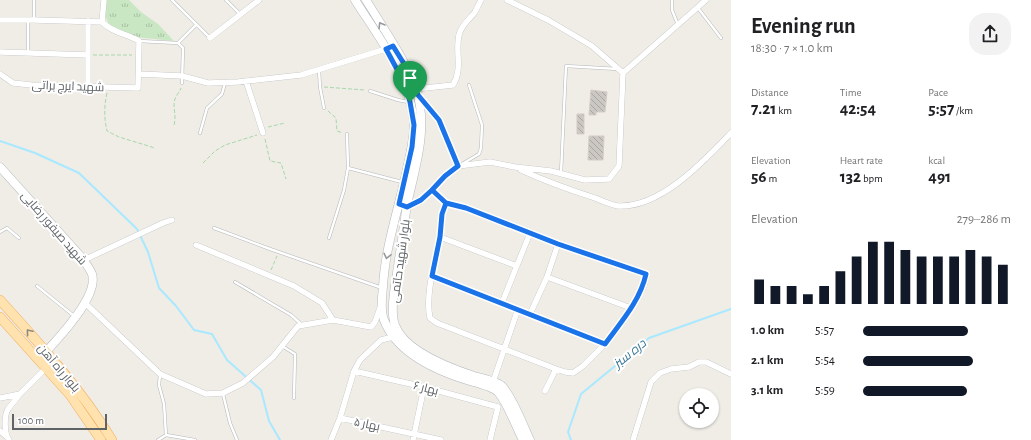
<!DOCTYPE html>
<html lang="en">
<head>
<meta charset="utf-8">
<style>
  :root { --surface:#fff; --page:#f2f2f2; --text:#202124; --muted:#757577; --accent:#111827 }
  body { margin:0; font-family:"Alegreya Sans",Cairo,sans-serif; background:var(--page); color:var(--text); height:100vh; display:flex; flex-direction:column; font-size:15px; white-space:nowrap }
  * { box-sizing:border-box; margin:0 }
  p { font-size:13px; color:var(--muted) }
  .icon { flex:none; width:22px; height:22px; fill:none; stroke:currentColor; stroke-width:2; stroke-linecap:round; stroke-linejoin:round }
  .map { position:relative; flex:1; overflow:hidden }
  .drawer { display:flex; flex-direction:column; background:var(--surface); width:300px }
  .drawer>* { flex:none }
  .buttons { position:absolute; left:679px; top:388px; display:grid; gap:8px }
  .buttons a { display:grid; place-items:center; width:40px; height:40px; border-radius:50%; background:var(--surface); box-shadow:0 1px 3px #0004; font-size:20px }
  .scale { position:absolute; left:12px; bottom:10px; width:95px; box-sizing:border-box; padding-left:4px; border:2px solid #5e6367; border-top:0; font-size:11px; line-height:14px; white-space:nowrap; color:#5e6367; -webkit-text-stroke:3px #fff; paint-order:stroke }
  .pin { position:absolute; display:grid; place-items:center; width:34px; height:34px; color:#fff; margin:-41px -17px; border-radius:50% 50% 50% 0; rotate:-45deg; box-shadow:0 0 4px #0007 }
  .pin .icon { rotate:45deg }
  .round { display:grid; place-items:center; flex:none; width:42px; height:42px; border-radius:16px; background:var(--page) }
  .summary { display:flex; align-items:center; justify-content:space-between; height:68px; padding:0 20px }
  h1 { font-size:22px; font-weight:600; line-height:30px }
  .stats { display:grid; grid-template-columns:repeat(3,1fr); gap:6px; height:68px; padding:4px 20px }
  .stats div { display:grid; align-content:center }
  .stats b { font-size:17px; font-weight:600 }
  .stats small { font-size:11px; font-weight:400 }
  .stats p { font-size:11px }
  .chart { height:112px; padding:8px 20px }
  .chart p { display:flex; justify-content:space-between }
  .chart svg { width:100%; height:72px; margin-top:4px; stroke:var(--accent); stroke-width:6 }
  ul { padding:0 20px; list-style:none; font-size:13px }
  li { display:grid; grid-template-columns:64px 48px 1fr; align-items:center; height:30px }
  li i { height:10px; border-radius:5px; background:var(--accent) }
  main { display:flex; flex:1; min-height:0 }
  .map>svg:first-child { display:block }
</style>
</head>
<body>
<main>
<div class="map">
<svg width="731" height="440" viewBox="0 0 731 440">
  <defs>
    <pattern id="park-tufts" width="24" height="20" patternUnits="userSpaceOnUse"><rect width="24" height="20" fill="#cae7c3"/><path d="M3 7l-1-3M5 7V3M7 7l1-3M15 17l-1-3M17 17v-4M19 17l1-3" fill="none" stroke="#a7bfa2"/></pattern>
    <pattern id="building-back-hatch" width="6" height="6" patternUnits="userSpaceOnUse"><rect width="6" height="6" fill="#cbc7c3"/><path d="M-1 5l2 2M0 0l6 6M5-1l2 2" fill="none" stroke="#a8a5a2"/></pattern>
  </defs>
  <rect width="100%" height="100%" fill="#f0ece6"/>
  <!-- park -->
  <path fill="url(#park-tufts)" d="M107,0H129L141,12L158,24L174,41L135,37L110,27L105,15Z"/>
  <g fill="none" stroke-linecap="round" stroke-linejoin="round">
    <!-- stream -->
    <path stroke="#a8e9ff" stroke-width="2" d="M0,141L35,153L79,173L137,229L148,252L159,288L176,306L194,330L212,334L227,360L261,390L269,421L280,440
      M571,440L568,432L581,394L649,338L731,309"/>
  </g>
  <!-- building -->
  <path fill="url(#building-back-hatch)" stroke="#d5cdc5" d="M591,90L607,92L605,112H596V115H589Z
    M577,114H584V134H577Z
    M589,136H604L603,160H588Z"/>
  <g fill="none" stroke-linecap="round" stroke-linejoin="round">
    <defs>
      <path id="lane" d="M172,0L210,38
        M226,0L240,14
        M672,0V10L678,25
        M698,8L721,38
        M34,19V0
        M139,41L178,43L183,48L182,83
        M178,43L196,25
        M28,53V20
        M319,70L320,87L324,108
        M370,91L398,100L408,102
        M422,100L439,120L458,165
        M200,133L207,108L222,94L225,83
        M462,164L479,154L481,148L482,125L469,85
        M348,168L402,182
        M561,173L566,66L618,69
        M214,228L270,249L382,288
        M0,232L7,228L19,238
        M329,238L344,190L348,168L347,134
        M235,282L291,315L301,324
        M37,286L74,316
        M282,346L295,354L294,398
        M223,394L230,423L237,440
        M166,435L195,440
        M158,440L166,435L164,404L159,385L160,375"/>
      <path id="street" d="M507,0L548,20L592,46L623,73
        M0,20H34L102,22
        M102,22L104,0
        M210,38L259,0
        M0,52L88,55
        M0,74L13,83L31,85L138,88L139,41C125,33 113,33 102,22
        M139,74L182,76L208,83L238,82L301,75L389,48
        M246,81L263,133
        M88,86V21
        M416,89L453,85C463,69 455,52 459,35C461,25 470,19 475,12C477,8 479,4 481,0
        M521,170C545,181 570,190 595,198C602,201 611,205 618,206C661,208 704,161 731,133
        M432,190L446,203L465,208L558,244L646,274L644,286L631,308L605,344L583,366L573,373L565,372L556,369L545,391
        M407,207L421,199L432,190L445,176L458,166L490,162L515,167L551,171L585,180L609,179L619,166L623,73L706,0
        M196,245L294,286L322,303L333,320
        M84,260L163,223L172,220
        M517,266L440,237C435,261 425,295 430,318L437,323L556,369
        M432,276L605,344
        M547,277L631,308
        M85,303L160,374L206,394L223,393L243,383L273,357L298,326L333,320L371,327L375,322L380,308
        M502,303L530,233
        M530,314L547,277L558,244
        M354,371L424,387L498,407
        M493,382L518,309
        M0,398L20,394L46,368
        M340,418L441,440
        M0,431L6,436
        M9,440C4,433 4,416 8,409C12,404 16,399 20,394
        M331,440L340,418L354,371L360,360L381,340L393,337
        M413,440L424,387
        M490,440L498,407
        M633,440L651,382L660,373L671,369L689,367L699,362H706L731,374"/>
      <path id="secondary" d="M355,0C379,38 411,78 414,124C414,139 410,155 407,169C399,208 385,247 383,287C382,298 380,310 384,320C397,354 437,371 470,381C477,383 493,387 498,392C507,402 516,427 523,440
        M366,0C382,26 406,61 416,89C429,128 415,167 407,205C404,223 402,241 399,259C397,277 389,309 395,325C404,351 450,368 474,376C481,378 497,381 502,386C513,398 523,425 530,440
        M0,167L84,260C86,264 90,269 92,274C99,296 59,337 46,352"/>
      <path id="primary" d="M0,300C40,344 81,389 112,440
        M0,317L70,395L101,440"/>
    </defs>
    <!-- lane casing -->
    <use href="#lane" stroke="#b4b8bb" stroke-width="3.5"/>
    <!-- street casing -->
    <use href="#street" stroke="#b4b8bb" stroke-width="6"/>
    <!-- secondary casing -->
    <use href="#secondary" stroke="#b5babe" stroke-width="9"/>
    <!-- primary casing -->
    <use href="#primary" stroke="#f2ad5e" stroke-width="10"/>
    <!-- path -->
    <path stroke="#a6d9aa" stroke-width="1" stroke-dasharray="4 2" stroke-linecap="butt" d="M93,55H132
      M324,87L365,90
      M107,93C104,106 104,118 107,131L119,137L155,148
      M328,111L336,118L337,131L343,133
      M174,125C177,115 172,106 175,99C176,95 180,92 181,88
      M268,127L285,123
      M265,139L270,161L281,163L286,179
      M203,163L215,151L225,145L257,135
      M441,230L444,208
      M271,270L277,256"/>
    <!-- lane -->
    <use href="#lane" stroke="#fff" stroke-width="2.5"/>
    <!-- street -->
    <use href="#street" stroke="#fff" stroke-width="5.5"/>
    <!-- secondary -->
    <use href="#secondary" stroke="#fff" stroke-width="8"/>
    <!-- primary -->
    <use href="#primary" stroke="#ffe2ad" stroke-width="9"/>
  </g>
  <!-- one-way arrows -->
  <defs><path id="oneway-chevron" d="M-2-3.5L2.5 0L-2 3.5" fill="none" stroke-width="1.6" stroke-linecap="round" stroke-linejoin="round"/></defs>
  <g stroke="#969a9c">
    <use href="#oneway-chevron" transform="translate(381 25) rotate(-121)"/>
    <use href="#oneway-chevron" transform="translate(387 256) rotate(103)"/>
  </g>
  <use stroke="#8e897c" href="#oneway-chevron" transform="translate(29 332) rotate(-130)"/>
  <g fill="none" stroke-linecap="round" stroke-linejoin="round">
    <defs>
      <path id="route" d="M410,102L414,125L412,147L399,204L407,207L421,200L432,190L446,203L466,208L558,244L646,274C640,301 621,322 605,344L432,276L440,237L442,214L446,203L432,190L445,176L458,166L439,120L418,95L406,67L393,46L386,49L406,86L410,102"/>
    </defs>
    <!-- route casing -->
    <use href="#route" stroke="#fff" stroke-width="8"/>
    <!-- route -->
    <use href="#route" stroke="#1a73e8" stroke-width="5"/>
  </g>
  <g text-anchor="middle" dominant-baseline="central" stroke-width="4" stroke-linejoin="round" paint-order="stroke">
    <!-- street labels -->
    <g font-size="12" fill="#5e6367" stroke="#fff">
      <text transform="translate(68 86) rotate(2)">شهید ایرج براتی</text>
      <text transform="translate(54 228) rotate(49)">شهید صیفور رضایی</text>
      <text transform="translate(400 261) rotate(-82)">بلوار شهید حاتمی</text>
      <text transform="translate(59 368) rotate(50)">بلوار راه آهن</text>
      <text transform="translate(426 388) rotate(14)">بهار ۶</text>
      <text transform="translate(367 424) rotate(12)">بهار ۵</text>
    </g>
    <!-- water labels -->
    <g font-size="13" font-style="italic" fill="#3a7998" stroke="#fff">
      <text transform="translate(630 354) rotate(-39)">دره سبز</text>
    </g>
  </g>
</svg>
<div class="buttons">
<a><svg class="icon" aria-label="locate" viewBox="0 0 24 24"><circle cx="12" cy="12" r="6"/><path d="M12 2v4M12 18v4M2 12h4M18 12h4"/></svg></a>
</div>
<div class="scale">100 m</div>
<div class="pin" style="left:410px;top:102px;background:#1e9e55"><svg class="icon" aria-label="arrive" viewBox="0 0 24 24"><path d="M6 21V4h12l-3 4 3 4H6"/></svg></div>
</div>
<section class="drawer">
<div class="summary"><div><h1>Evening run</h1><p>18:30 · 7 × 1.0 km</p></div><a class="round"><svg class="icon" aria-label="share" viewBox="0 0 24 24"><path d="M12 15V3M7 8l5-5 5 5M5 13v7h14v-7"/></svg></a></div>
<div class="stats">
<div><p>Distance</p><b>7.21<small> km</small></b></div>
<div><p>Time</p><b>42:54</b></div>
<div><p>Pace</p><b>5:57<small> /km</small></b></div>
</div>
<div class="stats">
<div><p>Elevation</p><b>56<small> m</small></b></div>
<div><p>Heart rate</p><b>132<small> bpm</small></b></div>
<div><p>kcal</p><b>491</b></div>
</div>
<div class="chart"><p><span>Elevation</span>279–286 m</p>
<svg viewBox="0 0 160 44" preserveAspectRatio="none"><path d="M5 44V29M15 44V33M25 44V33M35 44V38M45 44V33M55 44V24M65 44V15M75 44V6M85 44V6M95 44V11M105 44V15M115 44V15M125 44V15M135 44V11M145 44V15M155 44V20"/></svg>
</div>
<ul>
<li><b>1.0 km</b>5:57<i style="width:71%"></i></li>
<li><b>2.1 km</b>5:54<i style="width:74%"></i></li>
<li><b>3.1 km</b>5:59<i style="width:70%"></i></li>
</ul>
</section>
</main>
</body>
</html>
